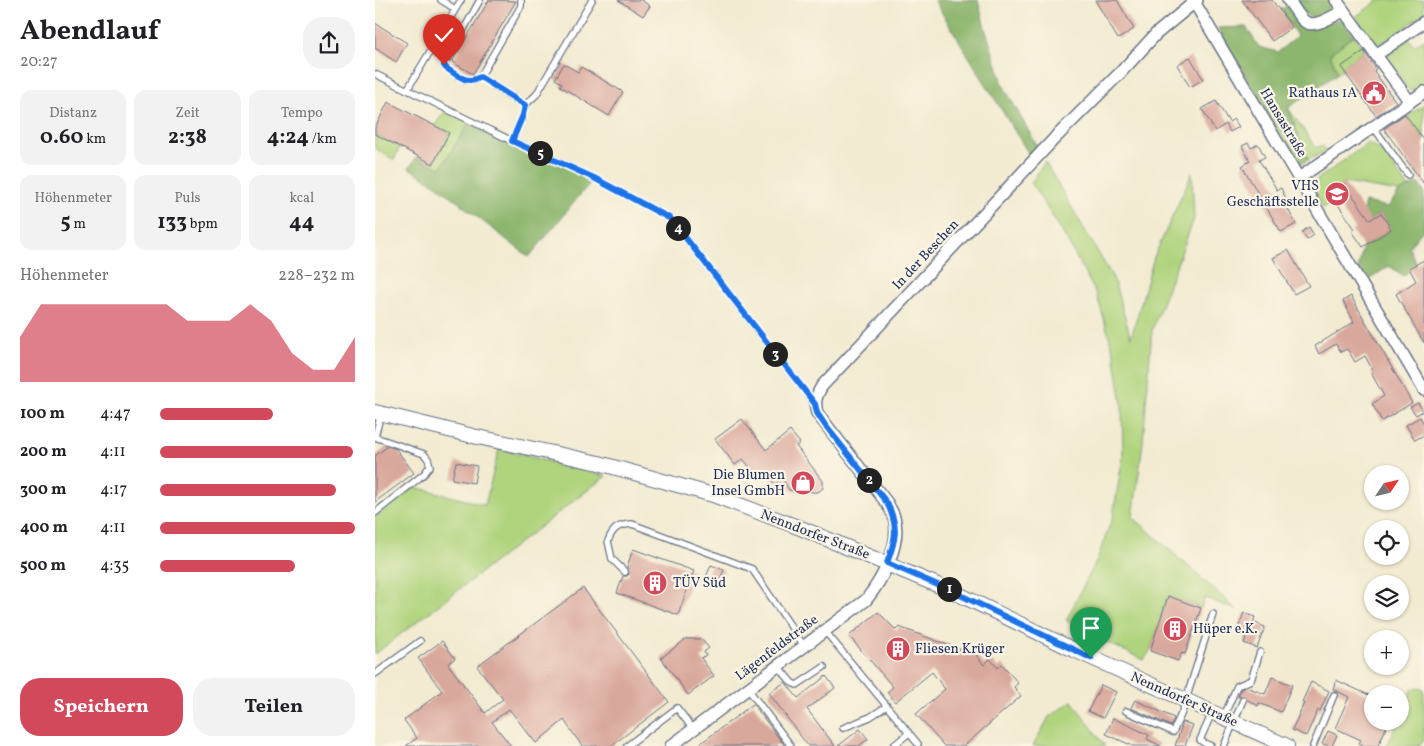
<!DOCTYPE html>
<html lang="de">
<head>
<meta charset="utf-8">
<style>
  :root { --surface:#fff; --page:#f2f2f2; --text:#202124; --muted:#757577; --accent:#d1495b }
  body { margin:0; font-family:Vollkorn,serif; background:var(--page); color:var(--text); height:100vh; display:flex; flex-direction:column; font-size:19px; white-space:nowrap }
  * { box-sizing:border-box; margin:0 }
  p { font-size:16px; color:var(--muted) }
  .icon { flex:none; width:28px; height:28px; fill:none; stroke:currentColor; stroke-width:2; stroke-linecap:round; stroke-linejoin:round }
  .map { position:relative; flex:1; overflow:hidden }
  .panel { display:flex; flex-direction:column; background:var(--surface); width:375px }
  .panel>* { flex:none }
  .needle { width:32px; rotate:55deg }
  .buttons { position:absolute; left:989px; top:465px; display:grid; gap:10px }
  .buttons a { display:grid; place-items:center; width:45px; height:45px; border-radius:50%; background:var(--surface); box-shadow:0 1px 4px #0004; font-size:25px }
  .pin { position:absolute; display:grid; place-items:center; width:42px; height:42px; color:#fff; margin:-51px -21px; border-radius:50% 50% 50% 0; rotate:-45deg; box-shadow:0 0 5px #0007 }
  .pin .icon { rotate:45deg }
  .km { position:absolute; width:25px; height:25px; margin:-12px; border-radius:50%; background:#222; color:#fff; font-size:14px; line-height:25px; text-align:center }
  .round { display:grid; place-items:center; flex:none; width:52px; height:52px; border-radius:20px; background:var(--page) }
  .summary { display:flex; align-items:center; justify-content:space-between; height:85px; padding:0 20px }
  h1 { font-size:28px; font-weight:700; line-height:38px }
  .stats { display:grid; grid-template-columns:repeat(3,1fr); gap:8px; height:85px; padding:5px 20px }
  .stats div { display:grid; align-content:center; border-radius:12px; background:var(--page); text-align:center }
  .stats b { font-size:21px; font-weight:700 }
  .stats small { font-size:14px; font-weight:400 }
  .stats p { font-size:14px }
  .chart { height:140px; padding:10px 20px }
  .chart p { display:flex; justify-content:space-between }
  .chart svg { width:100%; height:90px; margin-top:5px; fill:var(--accent); opacity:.7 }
  .primary-button { display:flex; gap:10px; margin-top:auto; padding:10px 20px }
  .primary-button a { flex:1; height:58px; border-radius:20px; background:var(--accent); color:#fff; font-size:20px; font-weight:700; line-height:58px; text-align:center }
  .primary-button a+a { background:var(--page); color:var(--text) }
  ul { padding:0 20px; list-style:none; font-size:16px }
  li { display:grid; grid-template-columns:80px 60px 1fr; align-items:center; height:38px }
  li i { height:12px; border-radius:6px; background:var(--accent) }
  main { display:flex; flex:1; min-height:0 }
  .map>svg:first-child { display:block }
</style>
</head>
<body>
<main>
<section class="panel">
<div class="summary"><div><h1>Abendlauf</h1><p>20:27</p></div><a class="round"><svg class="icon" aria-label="share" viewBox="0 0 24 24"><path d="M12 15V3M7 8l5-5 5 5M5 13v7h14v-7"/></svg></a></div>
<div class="stats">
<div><p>Distanz</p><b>0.60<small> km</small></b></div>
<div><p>Zeit</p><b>2:38</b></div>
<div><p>Tempo</p><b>4:24<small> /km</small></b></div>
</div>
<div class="stats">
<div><p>Höhenmeter</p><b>5<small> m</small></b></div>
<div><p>Puls</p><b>133<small> bpm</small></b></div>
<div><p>kcal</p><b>44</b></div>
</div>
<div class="chart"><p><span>Höhenmeter</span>228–232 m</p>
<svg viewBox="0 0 160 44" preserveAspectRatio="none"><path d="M0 44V22L10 6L20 6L30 6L40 6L50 6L60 6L70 6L80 14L90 14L100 14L110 6L120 14L130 30L140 38L150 38L160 22V44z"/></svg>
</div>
<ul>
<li><b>100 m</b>4:47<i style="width:58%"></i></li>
<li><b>200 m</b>4:11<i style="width:99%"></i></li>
<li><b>300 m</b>4:17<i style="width:90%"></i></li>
<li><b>400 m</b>4:11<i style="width:100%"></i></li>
<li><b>500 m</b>4:35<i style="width:69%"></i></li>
</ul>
<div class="primary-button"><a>Speichern</a><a>Teilen</a></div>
</section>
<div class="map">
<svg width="1049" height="746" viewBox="0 0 1049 746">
  <rect width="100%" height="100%" fill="#fcf5e5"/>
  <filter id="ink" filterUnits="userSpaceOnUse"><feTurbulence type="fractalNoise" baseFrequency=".02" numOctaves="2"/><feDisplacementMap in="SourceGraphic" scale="10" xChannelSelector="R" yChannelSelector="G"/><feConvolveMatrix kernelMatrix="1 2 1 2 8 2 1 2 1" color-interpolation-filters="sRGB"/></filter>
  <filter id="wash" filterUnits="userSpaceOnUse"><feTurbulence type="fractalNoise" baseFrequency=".0096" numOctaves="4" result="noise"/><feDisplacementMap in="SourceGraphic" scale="20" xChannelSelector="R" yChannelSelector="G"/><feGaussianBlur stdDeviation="1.12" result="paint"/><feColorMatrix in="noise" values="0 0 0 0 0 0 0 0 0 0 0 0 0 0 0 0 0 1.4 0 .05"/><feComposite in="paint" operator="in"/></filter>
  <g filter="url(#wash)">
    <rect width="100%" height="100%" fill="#f2ebd1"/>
    <!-- green -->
    <path fill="#b0d47e" stroke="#66826e" d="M1004,0H1049V14L1007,44L1000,43L980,17Z
      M979,35L989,51L966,67L968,70L963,73L955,54Z
      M1034,39L1039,46L1049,39V86L1040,92L1034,90L1011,57Z
      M1049,105V140L1032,117Z
      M913,108L941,148L947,145L951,151L933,160Z
      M72,109L95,121L65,169L41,158L42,156L59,163L74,133L59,126Z
      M0,134L25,147L19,160L0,148Z
      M993,143L1007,151L1034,188L1024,192L969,183L956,193L960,200L948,208L939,190L943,179Z
      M670,162L738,278L756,338L779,257L817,173L819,219L777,330L768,442L758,517L862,610L830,598L826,608L793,597L775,651L769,660L710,632L691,620L722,560L738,516L748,455L747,404L739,353L721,293L685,228L656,183Z
      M124,449L231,476L0,654V517L40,487L110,505Z
      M1038,688L1049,689V740L1043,746H1012L1023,721H1025V717Z
      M697,701L730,746H658L674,717Z"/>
    <!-- forest -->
    <path fill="#8cb66d" stroke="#547266" d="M559,0H603L610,28L629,87L662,146L655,156Z
      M920,0H954L960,8C957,12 954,13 949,15C931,22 930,13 920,0Z
      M913,6L928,26L967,19L979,35L955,54L963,73L913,108L933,160L921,166L843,28L871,27L884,47L903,52L922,36L906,9Z
      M95,121L219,178L154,257L61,185L34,168L41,158L66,168Z
      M1043,183L1049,192V229L1034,247L1041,264L1029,276L1014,266L989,283L983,269L988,247L1016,229L1006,213L992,222L988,211L990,202L1013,207L1024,192Z"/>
    <g id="blocks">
      <!-- building -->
      <path fill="#d9a89c" d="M114,0L141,1L98,74L77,62Z
        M243,0H266L275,6L268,16Z
        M720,0H742L759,29L743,39Z
        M867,0H897L917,27L897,41Z
        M0,23L32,43L21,62L0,48Z
        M989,51L1001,69L999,71L1021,102L1001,116L966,67Z
        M815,57L828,79L815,87L802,65Z
        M189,64L203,72L206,67L248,92L234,116L185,86L187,83L180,79Z
        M841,101L854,122L859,119L864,127L855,132L851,124L840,131L827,109Z
        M13,102L74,133L58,164L0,134V128Z
        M1030,114L1049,140V184L1009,129Z
        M873,143L876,148L883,144L890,157L884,160L902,190L906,188L911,199L908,200L921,224L906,232L867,166L875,161L867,146Z
        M969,183L995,220L1006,213L1016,229L988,247L977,231L980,229L955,193Z
        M934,227L939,235L932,240L927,232Z
        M913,250L934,286L919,294L898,258Z
        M1049,260V343L1021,294L1041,281L1034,268Z
        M976,296L1037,403L1007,421L997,404L1009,396L996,373L998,371L990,356L980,362L972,349L966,352L961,344L944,354L940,346L979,322L968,301Z
        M1043,403L1048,411L1041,415L1035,407Z
        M1045,417L1049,424V435L1040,440L1031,425Z
        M367,419L391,450L415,431L425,443L421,446L448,481V488L443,492H436L430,485L423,491L414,490L407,478L400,484L390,472L383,477L368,459L360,465L340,439Z
        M13,446L21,449L39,473L0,502V456Z
        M81,462L102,466L99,483L77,479Z
        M258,549L319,571L303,615L242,593L248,576H252L254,574L252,567Z
        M336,565L349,570L344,582L331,577Z
        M208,588L294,702L236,746H207L189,720L161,743L134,709L117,722L136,746H31L42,738L29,720L67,691L43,658L67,641L80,658L73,664L110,713L128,699L102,666Z
        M793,596L826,608L810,654L807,653L803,661L775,651Z
        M503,612L521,630L524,627L601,655L609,665L615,659L623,668L627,664L643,683L639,687L646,696L589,746H569L541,714L570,689L557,672L520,702L512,692L518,687L474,636Z
        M869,613L880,617L878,622L890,627L882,648L869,643L871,637L861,633Z
        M311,639H326L334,648L329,652L331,655L326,658L339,676L313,695L286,658Z
        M451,676L460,688L432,709L460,746H433L394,693L410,682L423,698Z
        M897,677L917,685L906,712L884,703L883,706L873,700L869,696L863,697L866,689L871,687L890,694Z
        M961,680L998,697V721H1014L1003,746H990L984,743L986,740L960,728L974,697L958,689Z
        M936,682L954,691L945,711L943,710L931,736L917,730L929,703L927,702Z
        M726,685L741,692L728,718L713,711Z
        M760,700L799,718L796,726L756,708Z
        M378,704L410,746H322Z
        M738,718L774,735L772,739L786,746H758L731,734Z
        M808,722L818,725L810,746H800Z
        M485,729L493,739L484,746H463Z
        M953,731L962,735L957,746L947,744Z"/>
    </g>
  </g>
  <g filter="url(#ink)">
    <use href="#blocks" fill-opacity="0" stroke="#667186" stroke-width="1"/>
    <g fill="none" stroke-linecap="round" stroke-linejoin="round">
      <defs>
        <path id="service" d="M66,0L80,9
          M105,0L69,65L71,68C82,75 92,85 105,77L146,6V0
          M0,74L137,141L219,178L296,219L439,403
          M105,77L150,105L148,115L137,141
          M32,90L86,0
          M150,105L161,95L217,0
          M999,128L1033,175
          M0,436L6,414
          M0,437L49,454L53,459L55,466L49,474L0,513
          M250,572L237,559L233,541C238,528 243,525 257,524L377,569L429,646
          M450,631L543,744
          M403,666L417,683L422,685L449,667
          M0,674L45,641
          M373,689L416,746
          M751,711L798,732L807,712L838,614
          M849,716L862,686L876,680L885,652
          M468,728L495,717L512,706
          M252,746L302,708L318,729
          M518,746L534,733
          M836,746L829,743L825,740L837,713
          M849,746L868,700
          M938,746L959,695"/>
        <path id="minor" d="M818,0L1049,390
          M913,0C918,6 922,14 928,20C938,31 958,15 969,11
          M961,0L1035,102
          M1001,55L1049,22
          M924,178L1049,92
          M296,746L491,600C507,580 527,544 519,517C518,512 514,508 512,503L442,413C439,402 441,396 447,386L679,139L746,72L781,34L822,0"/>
        <path id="tertiary" d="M0,412L98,436L224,463L338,495L428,529L579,592L695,648L912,746"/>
      </defs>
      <!-- service casing -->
      <use href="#service" stroke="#667186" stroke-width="8"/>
      <!-- minor casing -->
      <use href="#minor" stroke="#667186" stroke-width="14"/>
      <!-- tertiary casing -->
      <use href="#tertiary" stroke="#667186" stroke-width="16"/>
      <!-- service -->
      <use href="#service" stroke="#fff" stroke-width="5.5"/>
      <!-- minor -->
      <use href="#minor" stroke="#fff" stroke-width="11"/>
      <!-- tertiary -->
      <use href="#tertiary" stroke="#fff" stroke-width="14"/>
    </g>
  </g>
  <g fill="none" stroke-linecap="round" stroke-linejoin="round" filter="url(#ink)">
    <defs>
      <path id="route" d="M69,65L71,68C82,75 92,85 105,77L150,105L148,115L137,141L219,178L296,219L440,404L442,413L450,425L512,503C524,527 521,539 512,563L579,592L716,658"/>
    </defs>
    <!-- route casing -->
    <use href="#route" stroke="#fff" stroke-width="10"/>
    <!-- route -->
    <use href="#route" stroke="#1a73e8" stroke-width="6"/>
  </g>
  <!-- icons -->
  <defs>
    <symbol id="civic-disc" viewBox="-11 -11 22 22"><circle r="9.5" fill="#d1495b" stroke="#fcf5e5"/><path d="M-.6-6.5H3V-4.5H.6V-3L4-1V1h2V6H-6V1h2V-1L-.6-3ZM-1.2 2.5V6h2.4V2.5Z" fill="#fff"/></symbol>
    <symbol id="university-disc" viewBox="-11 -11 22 22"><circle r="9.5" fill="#d1495b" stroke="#fcf5e5"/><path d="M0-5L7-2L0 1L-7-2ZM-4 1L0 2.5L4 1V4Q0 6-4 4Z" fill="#fff"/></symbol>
    <symbol id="shop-disc" viewBox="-11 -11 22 22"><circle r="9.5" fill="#d1495b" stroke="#fcf5e5"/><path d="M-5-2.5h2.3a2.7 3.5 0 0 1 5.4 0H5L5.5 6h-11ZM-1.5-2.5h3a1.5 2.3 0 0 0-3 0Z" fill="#fff"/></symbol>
    <symbol id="building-disc" viewBox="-11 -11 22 22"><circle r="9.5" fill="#d1495b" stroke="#fcf5e5"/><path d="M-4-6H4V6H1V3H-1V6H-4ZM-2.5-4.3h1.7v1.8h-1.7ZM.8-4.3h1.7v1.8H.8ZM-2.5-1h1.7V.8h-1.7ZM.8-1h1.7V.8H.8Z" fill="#fff"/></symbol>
  </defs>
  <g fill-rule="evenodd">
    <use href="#civic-disc" x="985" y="79" width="28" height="28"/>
    <use href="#university-disc" x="948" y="180" width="28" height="28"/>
    <use href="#shop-disc" x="414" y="469" width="28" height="28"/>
    <use href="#building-disc" x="266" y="569" width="28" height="28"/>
    <use href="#building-disc" x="786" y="615" width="28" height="28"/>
    <use href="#building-disc" x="509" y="635" width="28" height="28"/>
  </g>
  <g text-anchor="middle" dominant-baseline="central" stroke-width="4.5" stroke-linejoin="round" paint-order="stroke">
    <!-- poi labels -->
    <g font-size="14" fill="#1b2f5e" stroke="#fcf5e5" text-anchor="end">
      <text x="982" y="93">Rathaus 1A</text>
      <text x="944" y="186">VHS<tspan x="944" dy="16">Geschäftsstelle</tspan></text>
      <text x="410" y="475">Die Blumen<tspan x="410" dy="16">Insel GmbH</tspan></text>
      <text x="298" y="583" text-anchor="start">TÜV Süd</text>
      <text x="818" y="629" text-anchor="start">Hüper e.K.</text>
      <text x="540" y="649" text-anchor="start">Fliesen Krüger</text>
    </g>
    <!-- street labels -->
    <g font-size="14" fill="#1b2f5e" stroke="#fcf5e5">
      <text transform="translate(908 123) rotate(59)">Hansastraße</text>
      <text transform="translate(551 255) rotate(-47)">In der Beschen</text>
      <text transform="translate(440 535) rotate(21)">Nenndorfer Straße</text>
      <text transform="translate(402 648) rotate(-37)">Lägenfeldstraße</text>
      <text transform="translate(809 700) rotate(24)">Nenndorfer Straße</text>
    </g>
  </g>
</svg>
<div class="buttons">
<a><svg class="needle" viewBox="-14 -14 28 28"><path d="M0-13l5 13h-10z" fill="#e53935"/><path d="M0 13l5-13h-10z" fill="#757577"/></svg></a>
<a><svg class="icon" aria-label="locate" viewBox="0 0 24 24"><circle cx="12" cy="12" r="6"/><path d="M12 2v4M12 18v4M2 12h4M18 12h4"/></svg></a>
<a><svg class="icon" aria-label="layers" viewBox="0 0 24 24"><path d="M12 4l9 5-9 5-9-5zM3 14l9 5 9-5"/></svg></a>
<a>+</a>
<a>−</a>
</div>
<div class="pin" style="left:716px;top:658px;background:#1e9e55"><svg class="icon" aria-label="arrive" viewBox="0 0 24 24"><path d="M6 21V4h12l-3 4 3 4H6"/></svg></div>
<div class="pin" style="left:69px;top:65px;background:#d93025"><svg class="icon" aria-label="check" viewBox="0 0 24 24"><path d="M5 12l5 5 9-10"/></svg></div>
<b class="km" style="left:574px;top:589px">1</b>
<b class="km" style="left:494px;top:480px">2</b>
<b class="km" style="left:400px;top:354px">3</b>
<b class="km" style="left:303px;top:228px">4</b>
<b class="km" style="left:165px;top:153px">5</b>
</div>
</main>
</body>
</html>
